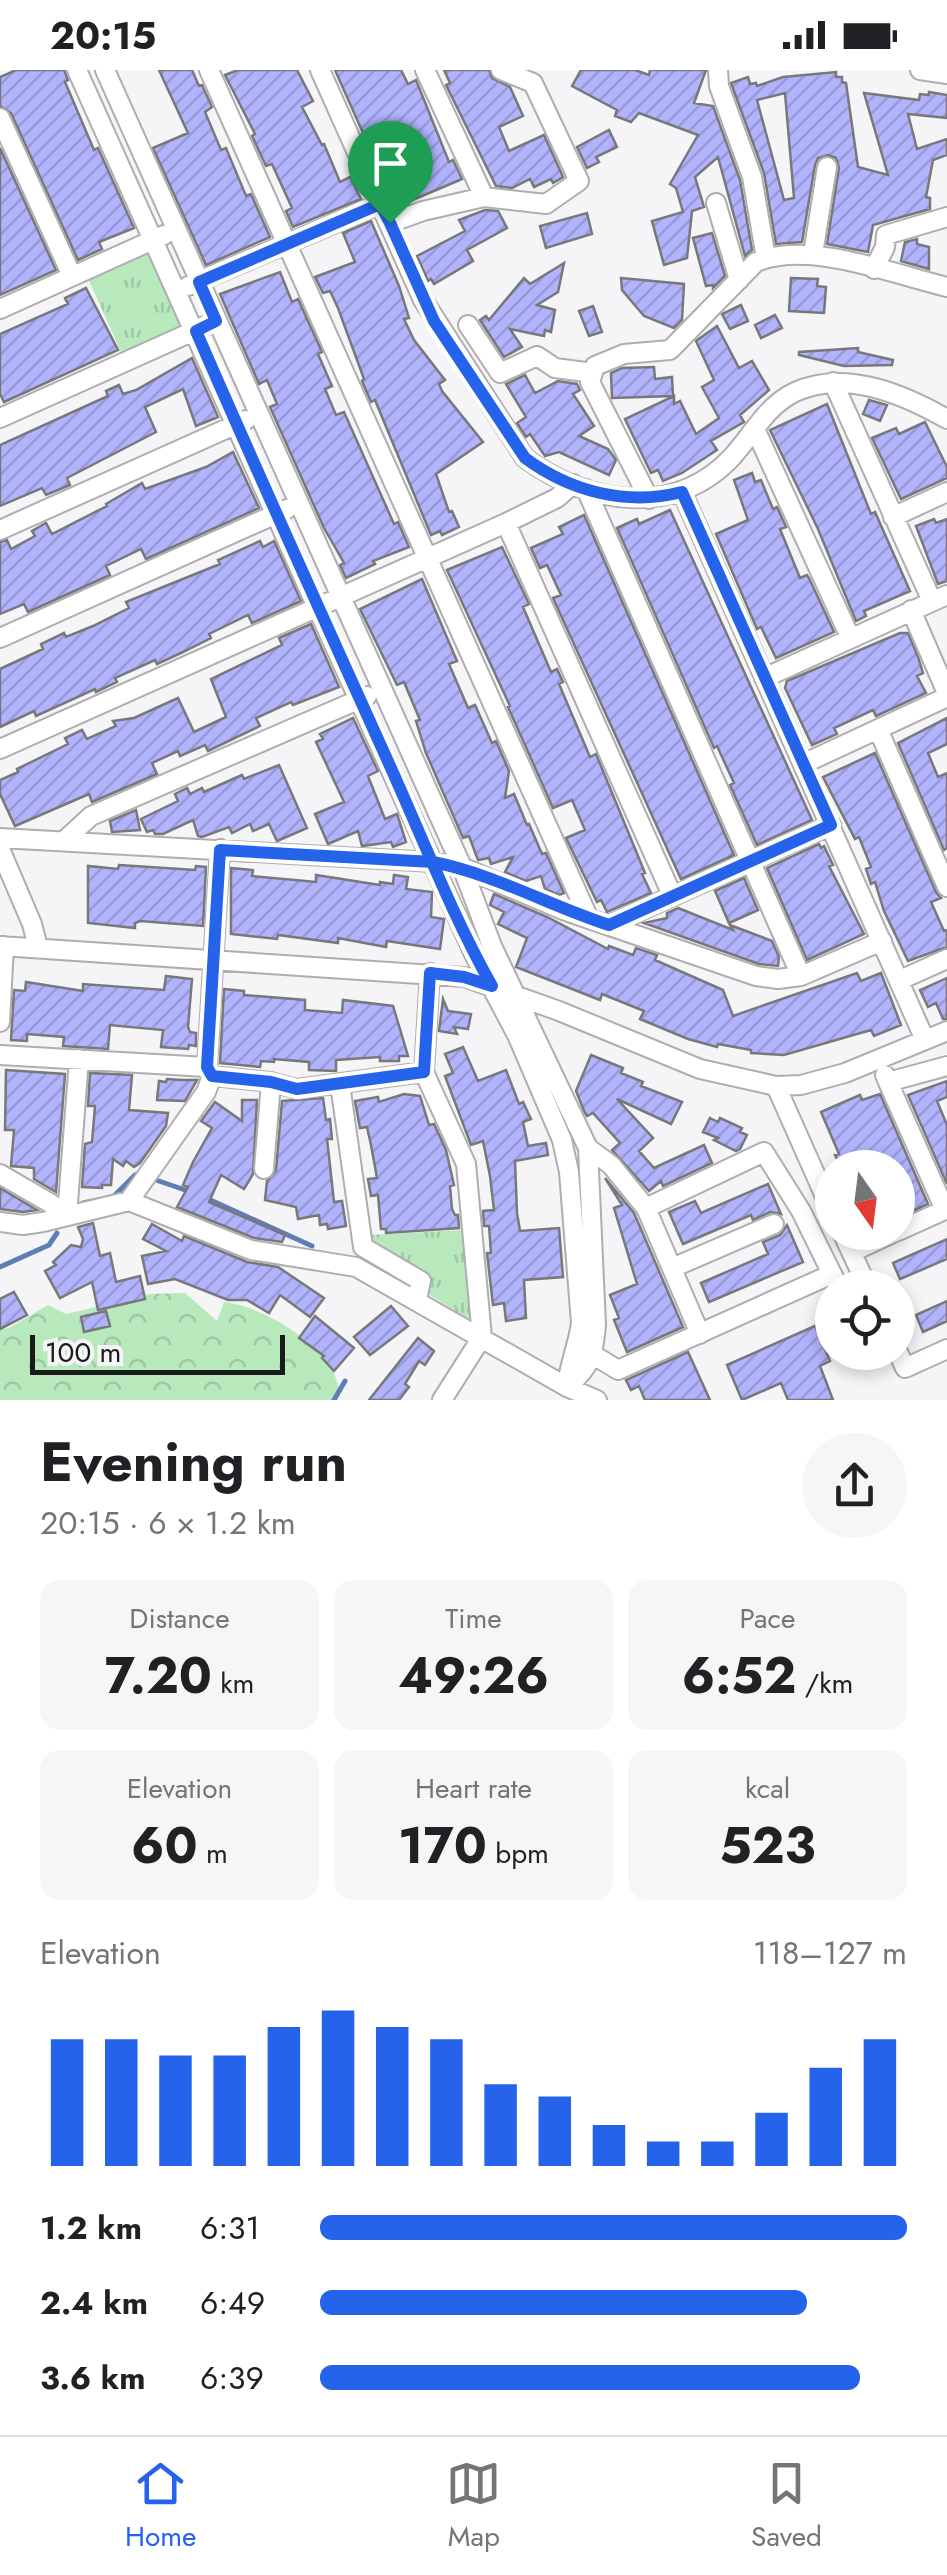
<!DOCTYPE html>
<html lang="en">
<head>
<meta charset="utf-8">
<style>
  :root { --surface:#fff; --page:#f6f6f6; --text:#202124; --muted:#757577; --line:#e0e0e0; --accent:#2563eb }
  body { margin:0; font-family:Jost,sans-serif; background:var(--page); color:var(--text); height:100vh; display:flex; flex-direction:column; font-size:38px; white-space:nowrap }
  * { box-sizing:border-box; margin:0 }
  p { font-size:32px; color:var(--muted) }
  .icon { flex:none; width:55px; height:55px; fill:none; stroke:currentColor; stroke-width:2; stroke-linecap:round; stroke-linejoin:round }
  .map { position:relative; height:1330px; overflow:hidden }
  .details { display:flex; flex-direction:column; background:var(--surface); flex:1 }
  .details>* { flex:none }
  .needle { width:65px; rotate:166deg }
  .fabs { position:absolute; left:815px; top:1080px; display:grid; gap:20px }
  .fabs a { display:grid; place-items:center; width:100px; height:100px; border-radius:50%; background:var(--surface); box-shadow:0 5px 15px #0003; font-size:50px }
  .scale { position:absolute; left:30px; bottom:25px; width:255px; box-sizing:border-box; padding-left:10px; border:5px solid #1b1a1b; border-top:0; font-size:28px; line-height:35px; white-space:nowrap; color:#1b1a1b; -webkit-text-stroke:8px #f5f4f7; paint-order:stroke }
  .pin { position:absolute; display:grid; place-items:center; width:85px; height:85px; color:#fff; margin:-102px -42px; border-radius:50% 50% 50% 0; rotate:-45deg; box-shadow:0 0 10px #0007 }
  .pin .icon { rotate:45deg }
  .round { display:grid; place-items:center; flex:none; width:105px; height:105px; border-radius:52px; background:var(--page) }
  .overview { display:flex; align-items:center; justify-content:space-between; height:170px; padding:0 40px }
  h1 { font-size:55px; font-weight:700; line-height:75px }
  .metrics { display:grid; grid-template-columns:repeat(3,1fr); gap:15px; height:170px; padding:10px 40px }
  .metrics div { display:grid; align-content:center; border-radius:20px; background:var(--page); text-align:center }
  .metrics b { font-size:50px; font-weight:700 }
  .metrics small { font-size:28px; font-weight:400 }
  .metrics p { font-size:28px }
  .chart { height:280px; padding:20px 40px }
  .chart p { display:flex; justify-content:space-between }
  .chart svg { width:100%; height:180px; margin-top:10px; stroke:var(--accent); stroke-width:6 }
  ul { padding:0 40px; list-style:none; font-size:32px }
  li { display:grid; grid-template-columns:160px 120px 1fr; align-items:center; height:75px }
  li i { height:25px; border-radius:12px; background:var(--accent) }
  .status { display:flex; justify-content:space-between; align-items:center; height:70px; padding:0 50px; background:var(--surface); direction:ltr }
  .status svg { height:28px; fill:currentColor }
  .menu { display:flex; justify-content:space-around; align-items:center; height:140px; border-top:2px solid var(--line); background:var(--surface); font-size:28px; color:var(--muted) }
  .menu a { display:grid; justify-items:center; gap:5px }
  .menu .selected { color:var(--accent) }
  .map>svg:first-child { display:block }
</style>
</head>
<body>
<div class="status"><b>20:15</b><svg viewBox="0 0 49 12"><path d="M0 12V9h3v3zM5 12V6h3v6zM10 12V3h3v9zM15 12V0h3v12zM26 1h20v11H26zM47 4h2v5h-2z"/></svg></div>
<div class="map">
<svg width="947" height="1330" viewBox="0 0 947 1330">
  <defs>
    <pattern id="grass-tufts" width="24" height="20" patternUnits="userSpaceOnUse" patternTransform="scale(2.5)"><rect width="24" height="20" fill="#b8e9bd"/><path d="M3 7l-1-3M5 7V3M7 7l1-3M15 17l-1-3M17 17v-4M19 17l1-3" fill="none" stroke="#9ec7a2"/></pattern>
    <pattern id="forest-crowns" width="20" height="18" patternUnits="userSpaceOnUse" patternTransform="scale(2.5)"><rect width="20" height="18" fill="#b8e9bd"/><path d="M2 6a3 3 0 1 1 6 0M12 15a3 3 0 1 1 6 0" fill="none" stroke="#9ec7a2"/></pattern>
    <pattern id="building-hatch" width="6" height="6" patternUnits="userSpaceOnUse" patternTransform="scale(2.5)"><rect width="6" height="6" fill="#b1b4fd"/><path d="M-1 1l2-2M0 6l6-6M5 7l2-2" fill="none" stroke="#989ad8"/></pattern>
  </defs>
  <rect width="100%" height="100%" fill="#f5f4f7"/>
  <!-- grass -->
  <path fill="url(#grass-tufts)" d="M150,178L184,254L121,282L87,206Z
    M465,1160L474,1243L468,1249L425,1222L370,1173L368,1165Z"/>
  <!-- forest -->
  <path fill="url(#forest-crowns)" d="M185,1223L217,1251L224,1232C259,1236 306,1264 328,1292C334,1300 337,1312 340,1322L334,1330H0V1260L11,1257L48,1235L66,1244L150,1224Z"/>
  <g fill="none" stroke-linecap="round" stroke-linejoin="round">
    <!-- stream -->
    <path stroke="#607db6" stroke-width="5" d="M153,1109L191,1122
      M113,1127L135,1105
      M206,1128L312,1176
      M83,1133L98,1130
      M0,1197L49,1175L57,1163
      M334,1330L345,1311"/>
  </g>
  <!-- building -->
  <path fill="url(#building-hatch)" stroke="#78787b" stroke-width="2.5" fill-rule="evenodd" d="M16,0H64L68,10L65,12L94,80L98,78L134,158L99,172L102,179L78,190L11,43L0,36V7Z
    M159,0H192L199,16L202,15L212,37L205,42L221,80L226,78L246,126L251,124L270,167L206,195L153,78L188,63Z
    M238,0H297L313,31L302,37L322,75L324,74L340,112L350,107L361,129L293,157L286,141L292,138L272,94L266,96L252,66L255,64L225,5Z
    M335,0H401L408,14L416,10L449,92L453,90L462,109L396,137Z
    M444,0H489L492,8L510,17L523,46L499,57L509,81L544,65L563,107L553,113L551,109L534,117L530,109L512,118L496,116L446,15L450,13Z
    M581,0H635L649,5L650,0H706L694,33L713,36L740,110L752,180L745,186L718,87L695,107L704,137L692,141L687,188L664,195L652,151L683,142L676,118L670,114L698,65L639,43L631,52L615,46L617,40L572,16Z
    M836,2V7H842V12L846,13L858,97L888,105L864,23L919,30L920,24L929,25V22L947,25V48L908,44L917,79L947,69V85L933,90L926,127L930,128V139L873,155L868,182L827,174L839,98L836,88L828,85L818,88L815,95L802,172L776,174L764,103L731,13L748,7L750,14L756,13L757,16L783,7ZM785,23L794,128L784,130L757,30Z
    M609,60L617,77L596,87L599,92L587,98L577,77Z
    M0,78L56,200L0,225Z
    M485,140L498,141L507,158L467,180L473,191L434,214L431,209L428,211L417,186L465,161L459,150Z
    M587,143L592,164L546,178L540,156Z
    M371,151L399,216L409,248L404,249L414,270L445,310L439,314L442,321L483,372L436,404L449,442L452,441L459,457L442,465L440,461L431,465L375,330L371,332L362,311L364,309L338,238L330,221L323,223L315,207L355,192L343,163Z
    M712,163L725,206L713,218V215L706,216L693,168Z
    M917,169V174L929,177V199L901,191L905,172Z
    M564,193L558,222L537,235L555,240L551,262L545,260L544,266L510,259L522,277L504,287L480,250L486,246L489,250L524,208L530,214Z
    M280,202L292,232L298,229L322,282L318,284L332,316L325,319L336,345L344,342L394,454L398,452L409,477L373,491L375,494L346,508L340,495L344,493L324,458L270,337L277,334L267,310L259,314L220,224Z
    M621,208L684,214L682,250L674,258L644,246L622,220Z
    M791,208L818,209L817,216L826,217L824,243L789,241Z
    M86,218L118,280L4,332L0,324V264L68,234L65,228Z
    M741,235L748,251L730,259L722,244Z
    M593,236L602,262L589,266L579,241Z
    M775,245L782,258L761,268L755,255Z
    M717,256L739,298L752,291L769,320L740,345L744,352L711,371L717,380L682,403L663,411L658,400L651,403L625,349L674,326V334L680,331L696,364L719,348L702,317L714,310L696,271Z
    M858,278V282L893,290L892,295L844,296L799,285V282Z
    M192,288L218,347L196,356L183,319L145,337L156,362L67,408L70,415L46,425L42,418L0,436V375L108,326L106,321L119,315L123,324L136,320Z
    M654,297L655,309L672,307L673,326L612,328L611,303L622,298Z
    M525,305L535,323L558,311L577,314L580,320L573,324L594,356L579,366L608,379L616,390L609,405L559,382L545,386L530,364L526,367L517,353L526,347L506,314Z
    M869,330L887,335L880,351L863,344Z
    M827,334L871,444L875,442L910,521L864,541L866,546L856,551L818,459L770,360Z
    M925,352L947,397V408L901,429L872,368L896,358L899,364Z
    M233,382L259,438L146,489L141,479L106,496L110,505L28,542L24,534L0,544V472L7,470L11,479L35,466L32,461L46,453L52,464L107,436L106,434L142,413L145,419L206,397Z
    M752,403L755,412L761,410L773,439L777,437L786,457L780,459L800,508L807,505L809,508L834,562L776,588L761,557L757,559L716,464L748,450L734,410Z
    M670,440L812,750L757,775L730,715L734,713L717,676L714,678L617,458L637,449L639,454Z
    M584,445L734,785L681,809L553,528L561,525L547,495L540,498L531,478L563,464L559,457Z
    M934,449L936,453L947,449V511L938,514L916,456Z
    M260,471L263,477L274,471L301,531L252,553L248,545L209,564L211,568L183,582L157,594L155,590L115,608L117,612L96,622L95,619L36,646L34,641L0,657V599L43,579L41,574L64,563L66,567L93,556L129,538L126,532L220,494L218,490Z
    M502,477L529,534L523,537L551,602L557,599L563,612L559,614L590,687L596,684L645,803L642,804L651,823L607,842L601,830L597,832L566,768L585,760L572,730L553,738L508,637L510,636L447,500Z
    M422,509L457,591L449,594L468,638L475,635L492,673L496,671L509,701L505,728L514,724L527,755L529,754L542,784L546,783L564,823L559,825L545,819L541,806L526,811L505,802L513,787L491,794L489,788L478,790L469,766L463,768L426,683L416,651L420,650L404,612L397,615L360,539Z
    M311,554L339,617L293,635L291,632L256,648L260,656L208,681L205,675L180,686L178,681L152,693L157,704L92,732L89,724L15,756L0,724V710L18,702L17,699L68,674L65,668L82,660L87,669L116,656L113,651L134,648L178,628L194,662L226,647L211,609L282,575L279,568Z
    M900,563H908L918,587L923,603L917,606L926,623L876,646L873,640L834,658L837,664L812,675L785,618L787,611Z
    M353,648L378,701L368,706L385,749L397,744L406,772L393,777L391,772L362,776L358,761L328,774L315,744L344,732L316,672L323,669L320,664Z
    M947,648V674L928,683L938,707L947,703V778L944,780L898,673Z
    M875,683L936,822L941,828L931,832L944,861L947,860V877L908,891L884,841L875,812L871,814L866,799L871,797L859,767L855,769L823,707Z
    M279,695L307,758L277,771L269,754L253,761L250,754L232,763L229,757L202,767L198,766L193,750L163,764H155L153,760L147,762L141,749L178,731L175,724L187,718L190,724L202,718L204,722L242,705L244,709Z
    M136,740L140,760L112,762L110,751Z
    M819,774L821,778L824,776L833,795L829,796L864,864L807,890L767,798Z
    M119,795L195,800L196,796L206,797L203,856L140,851L135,853V858L88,853V796L118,799Z
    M231,798L253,800L252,806L316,812V805L380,815V812L393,814L394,805L408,807L406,819L432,822L431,847L444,849L440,879L387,871L386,877L338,868V873L278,865L277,869L231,864Z
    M744,808L758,840L729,853L715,821Z
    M494,824L547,847L608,879L609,876L633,885L636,878L657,885L655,890L723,920L733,946L857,903L861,911L881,903L901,955L874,966L871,960L784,985L751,983V980L718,974L717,977L688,969L640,949L644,941L602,924L600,930L516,897L527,868L498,854L504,842L490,835Z
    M678,838L733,860L730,855L772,871L779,887L778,896L759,894L644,853L667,848V843Z
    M166,906L192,909L188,957L190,962L196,963V976L189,975L188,979L161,977L163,960L110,955L108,979L63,976L64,967L27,964V971L11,970L14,920L25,921L26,912L83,921V914L164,920Z
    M947,908V949H943L936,933L928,937L920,920Z
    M224,919L244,921V925L305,930V940L342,943L343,930L393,936L408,986H399V991H380V987L336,990V1001L309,1000V992L274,989V992L261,991L260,997L220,993Z
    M443,929L448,941L471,944L468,959L454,957L457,964L439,961Z
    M463,977L478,1011L506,1000L519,1034L523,1032L531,1049L523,1052L528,1076L546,1073L548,1085L515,1091L517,1143L520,1161L559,1158L563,1207L524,1210L526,1248L506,1251L504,1233L493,1235L487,1183H491L489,1156H484L483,1141L494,1140L490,1106L483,1071L471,1075L445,1006L453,1003L445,984Z
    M591,985L623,998L621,1003L643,1012L641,1016L682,1032L671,1054L617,1029L653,1068L639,1081L654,1098L704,1075L712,1093L663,1116L661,1111L649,1121L612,1080L620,1073L593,1043L587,1046L584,1041L576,1021Z
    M6,1000L65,1004L56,1122L34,1109V1098L11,1096L14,1060H5Z
    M90,1003L132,1005L129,1040L168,1043L166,1056L140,1093L134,1097L126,1091L123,1096L113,1089L111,1115H102V1118L82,1117L85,1074L92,1072L95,1036H88Z
    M167,1009L181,1010H197L185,1031L157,1030L159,1011L166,1012Z
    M947,1011V1027L937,1031L947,1055V1114L908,1025Z
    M404,1024L420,1026L429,1055L434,1054L446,1080L454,1115L450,1116L452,1139L455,1145H458L459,1158L386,1163V1159H381L378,1125L371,1126L368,1109L377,1108L371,1075L367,1057L360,1058L355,1031L378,1027L379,1032Z
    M880,1024L928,1134L902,1146L898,1135V1098H878L872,1084L841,1097L835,1085L839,1084L821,1042L860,1025L862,1030Z
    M323,1028L326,1050L330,1049L332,1069H327L334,1132L342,1131L346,1156L328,1159L327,1154L320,1155L319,1145L298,1149L296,1137L265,1130L267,1111L276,1100L282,1031Z
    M242,1030H257L253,1104L244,1119L221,1105L209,1132L285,1165L282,1172L254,1168L177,1137L188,1117L183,1115L193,1092L212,1058L201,1051L215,1032L242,1051Z
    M710,1048L718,1052L720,1048L742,1058L740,1062L747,1065L740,1079L736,1081L714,1070L718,1068L703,1062Z
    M605,1108L634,1143L683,1257L627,1282L614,1250L619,1248L610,1225L637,1214L614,1138L622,1135Z
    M768,1114L781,1144L770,1142L753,1150L751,1145L683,1174L669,1142L695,1131L701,1143Z
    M0,1118L37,1140L23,1142L0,1139Z
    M93,1153L100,1186L110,1183L116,1212L140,1206L145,1229L98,1240L92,1212L60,1228L45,1201L56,1195L53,1192L71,1175L81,1177L83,1169L78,1157Z
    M152,1154L182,1171L184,1166L247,1192L278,1197L324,1228L310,1247L280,1225L269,1243L247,1230H228L175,1209L148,1214L142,1186L166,1181L143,1169Z
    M787,1155L803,1192L709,1232L701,1213L768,1184L763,1172L780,1165Z
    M947,1169V1189L900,1209L893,1193Z
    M14,1222L27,1245L0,1259V1229Z
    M947,1231V1251L923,1262L916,1245Z
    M391,1236L408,1256L370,1285L354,1267Z
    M106,1241L110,1256L84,1262L81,1247Z
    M315,1246L354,1278L334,1301L322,1288L324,1286L299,1268Z
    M815,1256L830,1291L820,1296L833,1330H788L781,1313L742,1330L727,1295Z
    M418,1268L434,1281L425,1295L419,1291L405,1314L409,1317L399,1330H369Z
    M688,1282L710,1330H645L639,1316L631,1320L626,1310Z"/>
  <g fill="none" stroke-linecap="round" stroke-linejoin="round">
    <defs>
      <path id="minor" d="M77,0L317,537L474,884L517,965L562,1070L569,1102L581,1253C578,1276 569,1294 567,1317
        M105,0L462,797L492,876L588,1078L596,1255C593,1287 591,1296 567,1317
        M209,0L589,849
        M320,0L423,230L525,388C588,435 675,448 732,387C753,364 766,336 795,322C845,299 903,324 947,349
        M425,0L484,127
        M718,0L719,16L752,107L766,188
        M920,0L947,4
        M0,48L72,206
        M716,133L739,210
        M390,153L423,141L484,127L546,134L579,111L533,13L501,0
        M813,184L827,97
        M874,199L885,177L886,165L947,147
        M188,216L380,134
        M0,239L164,165
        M468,255L500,303L537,286L555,298L593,303
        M833,312L932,531
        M0,348L205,256
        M755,359L850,567
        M586,419L801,906
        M682,422L925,970
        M649,429L590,312L595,296L624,284L670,280L756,192C810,170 892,204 947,217
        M893,447L947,422
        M506,453L672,825
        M0,460L246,350
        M911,540L947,623
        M0,568L287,439
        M764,608L947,525
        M878,659L947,817
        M0,679L506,453L557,428L573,414
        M803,694L947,627
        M0,768L433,792L462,797L563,840L756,906L778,909L801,906L882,871
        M66,769L91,746L367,626
        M0,779L32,854L38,877
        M609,855L831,755
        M0,876L464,907L559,941L700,999L776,1016L801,1015L845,1003L947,961
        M430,903L424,1002L466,1094L482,1267L442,1330
        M900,910L947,889
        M0,952L4,876
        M0,985L207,997
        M885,1005L888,1012L947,996
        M212,1006L271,1012L297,1019L424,1002
        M888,1012L945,1140
        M340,1014L363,1177L421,1211L417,1229
        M776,1016L832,1142
        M588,1078L611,1095L646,1138L764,1082L801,1141L839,1218
        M264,1099L271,1012
        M0,1104L50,1133L67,1146
        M129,1131L206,1022L212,1006L207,997L220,779
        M646,1138L700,1264
        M67,1146L79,989
        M0,1152L23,1155L43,1152L129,1131L251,1180L356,1197L567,1317L597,1330
        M898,1161L947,1139
        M842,1162L868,1218
        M852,1182L895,1162
        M672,1198L774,1154
        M898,1282L905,1298L947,1279
        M592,1284L618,1300L832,1204"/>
    </defs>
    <!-- minor casing -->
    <use href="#minor" stroke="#afadb0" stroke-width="22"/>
    <!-- minor -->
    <use href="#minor" stroke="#fff" stroke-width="18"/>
  </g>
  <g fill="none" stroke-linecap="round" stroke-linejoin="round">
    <defs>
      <path id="route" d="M390,153L380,134L199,212L216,251L196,261C258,404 322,545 386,687C421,764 451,843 492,916L464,907L430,903L424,1002L297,1019L271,1012L212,1006L207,997L220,780L433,792C494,804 550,836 609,855L831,755L682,422C627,436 571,422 525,388L434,251L390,153"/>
    </defs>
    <!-- route casing -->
    <use href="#route" stroke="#fff" stroke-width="20"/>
    <!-- route -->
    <use href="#route" stroke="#2563eb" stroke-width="12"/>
  </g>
</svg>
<div class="fabs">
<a><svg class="needle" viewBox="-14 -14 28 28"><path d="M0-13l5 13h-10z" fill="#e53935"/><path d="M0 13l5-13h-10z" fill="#757577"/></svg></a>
<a><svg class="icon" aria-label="locate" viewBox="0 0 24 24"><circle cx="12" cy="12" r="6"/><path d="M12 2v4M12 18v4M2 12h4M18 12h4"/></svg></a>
</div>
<div class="scale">100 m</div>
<div class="pin" style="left:390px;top:153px;background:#1e9e55"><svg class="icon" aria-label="arrive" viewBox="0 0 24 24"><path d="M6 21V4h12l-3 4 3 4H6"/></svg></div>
</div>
<section class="details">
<div class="overview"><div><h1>Evening run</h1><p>20:15 · 6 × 1.2 km</p></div><a class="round"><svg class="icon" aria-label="share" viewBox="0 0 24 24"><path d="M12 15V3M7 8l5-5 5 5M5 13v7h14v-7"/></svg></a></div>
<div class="metrics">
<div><p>Distance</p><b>7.20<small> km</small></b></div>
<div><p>Time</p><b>49:26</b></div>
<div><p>Pace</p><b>6:52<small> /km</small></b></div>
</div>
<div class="metrics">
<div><p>Elevation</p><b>60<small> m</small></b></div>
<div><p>Heart rate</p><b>170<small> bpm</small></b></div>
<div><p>kcal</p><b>523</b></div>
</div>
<div class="chart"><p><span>Elevation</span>118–127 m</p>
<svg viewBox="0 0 160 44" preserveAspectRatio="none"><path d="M5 44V13M15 44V13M25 44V17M35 44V17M45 44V10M55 44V6M65 44V10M75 44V13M85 44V24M95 44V27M105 44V34M115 44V38M125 44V38M135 44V31M145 44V20M155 44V13"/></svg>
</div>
<ul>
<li><b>1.2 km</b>6:31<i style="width:100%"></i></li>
<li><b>2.4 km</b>6:49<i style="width:83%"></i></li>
<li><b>3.6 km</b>6:39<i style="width:92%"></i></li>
</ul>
</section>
<nav class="menu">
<a class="selected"><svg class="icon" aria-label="home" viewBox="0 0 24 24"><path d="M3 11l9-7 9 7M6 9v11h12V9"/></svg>Home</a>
<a><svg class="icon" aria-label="map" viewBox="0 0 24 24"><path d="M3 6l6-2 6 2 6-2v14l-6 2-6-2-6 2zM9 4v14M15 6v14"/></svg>Map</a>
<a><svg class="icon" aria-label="saved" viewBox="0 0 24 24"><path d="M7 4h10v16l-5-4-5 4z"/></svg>Saved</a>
</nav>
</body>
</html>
